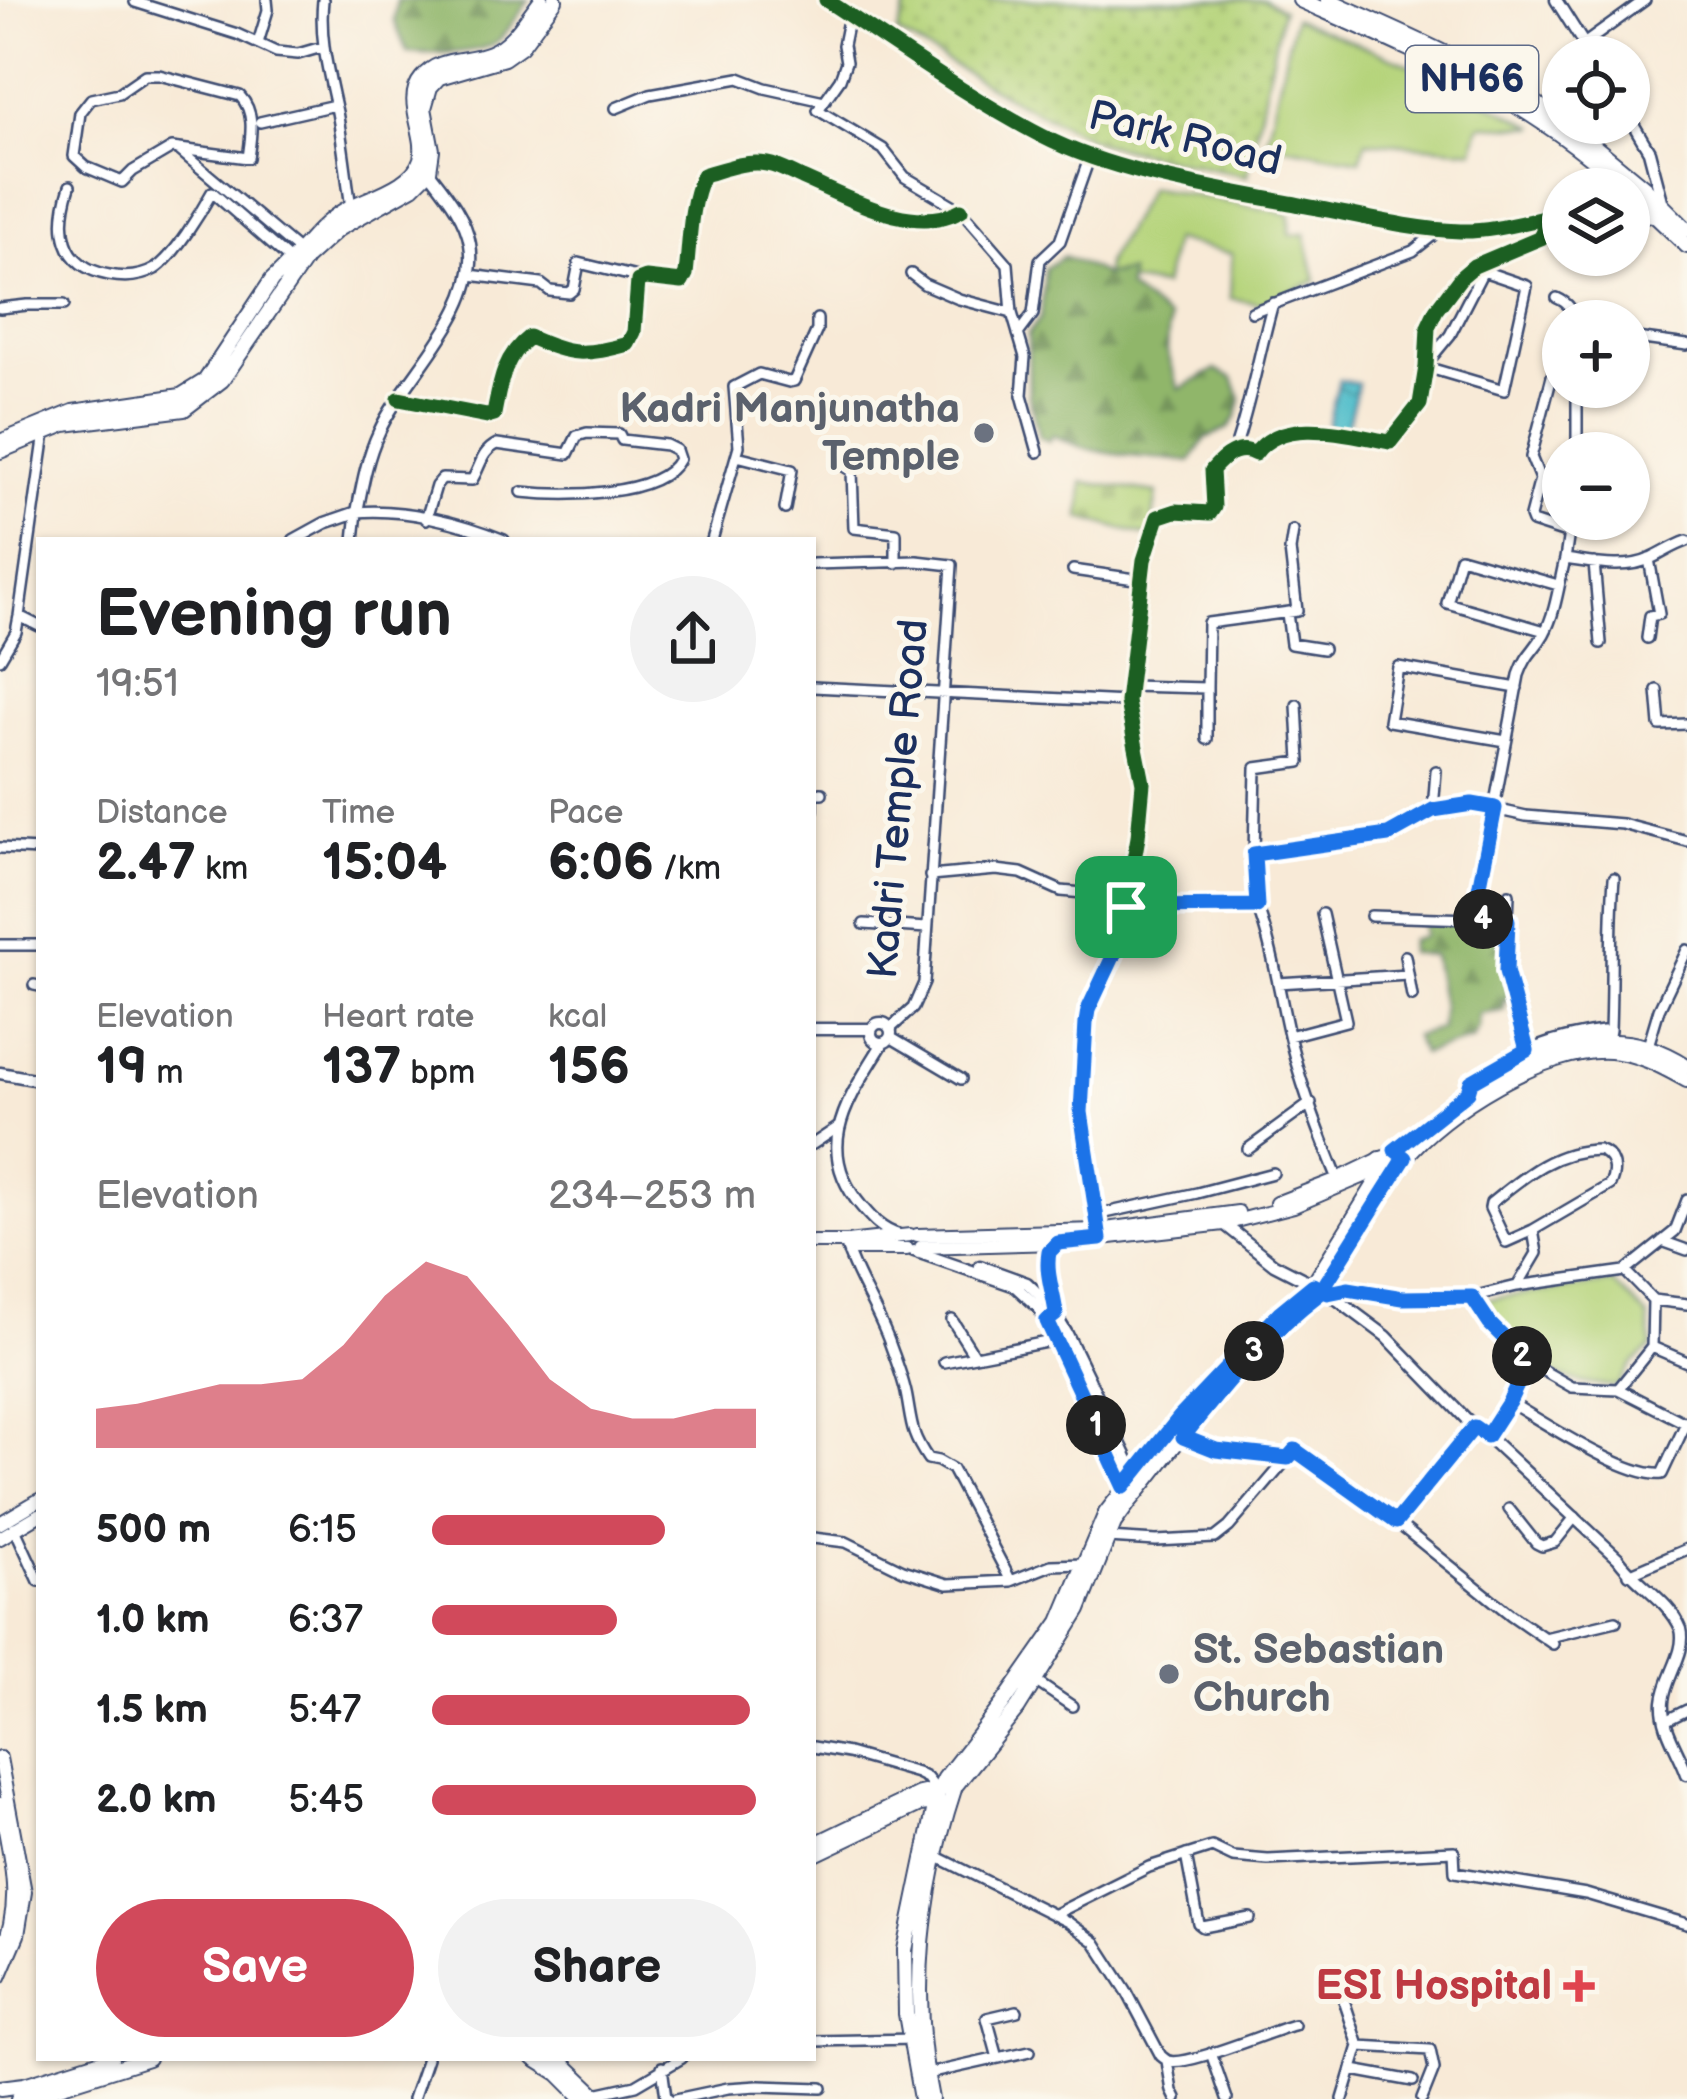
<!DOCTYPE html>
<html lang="en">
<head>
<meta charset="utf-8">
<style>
  :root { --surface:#fff; --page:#f2f2f2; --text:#202124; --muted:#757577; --accent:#d1495b }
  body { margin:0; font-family:"Balsamiq Sans",sans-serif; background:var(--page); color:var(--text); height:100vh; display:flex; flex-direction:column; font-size:45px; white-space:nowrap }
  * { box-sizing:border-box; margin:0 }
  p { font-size:39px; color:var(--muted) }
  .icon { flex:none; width:66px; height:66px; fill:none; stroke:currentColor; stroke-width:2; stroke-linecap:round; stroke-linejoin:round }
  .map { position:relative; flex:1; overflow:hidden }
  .side { position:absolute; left:36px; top:537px; width:780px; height:1524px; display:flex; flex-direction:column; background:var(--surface); border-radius:0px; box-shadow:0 3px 9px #0004 }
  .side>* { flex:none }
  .buttons { position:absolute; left:1542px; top:36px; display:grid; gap:24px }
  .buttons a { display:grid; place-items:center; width:108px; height:108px; border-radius:50%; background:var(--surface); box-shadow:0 3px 9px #0004; font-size:60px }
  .pin { position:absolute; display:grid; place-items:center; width:102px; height:102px; color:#fff; margin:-51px; border-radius:24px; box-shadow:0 6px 18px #0006 }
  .km { position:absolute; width:60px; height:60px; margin:-30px; border-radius:50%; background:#222; color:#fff; font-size:33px; line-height:60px; text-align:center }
  .round { display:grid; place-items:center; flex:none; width:126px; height:126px; border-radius:63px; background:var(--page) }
  .summary { display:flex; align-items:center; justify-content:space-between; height:204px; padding:0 60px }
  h1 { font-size:66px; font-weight:600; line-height:90px }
  .stats { display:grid; grid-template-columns:repeat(3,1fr); gap:18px; height:204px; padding:12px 60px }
  .stats div { display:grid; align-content:center }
  .stats b { font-size:51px; font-weight:600 }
  .stats small { font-size:33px; font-weight:400 }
  .stats p { font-size:33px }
  .chart { height:336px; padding:24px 60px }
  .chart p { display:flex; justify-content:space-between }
  .chart svg { width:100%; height:216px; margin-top:12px; fill:var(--accent); opacity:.7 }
  .cta { display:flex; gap:24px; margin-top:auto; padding:24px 60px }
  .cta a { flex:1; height:138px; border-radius:72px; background:var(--accent); color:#fff; font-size:48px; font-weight:600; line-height:138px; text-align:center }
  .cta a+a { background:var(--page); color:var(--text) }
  ul { padding:0 60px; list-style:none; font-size:39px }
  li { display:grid; grid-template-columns:192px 144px 1fr; align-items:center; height:90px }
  li i { height:30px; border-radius:15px; background:var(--accent) }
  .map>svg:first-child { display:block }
</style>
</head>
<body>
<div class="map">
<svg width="1687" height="2099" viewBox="0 0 1687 2099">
  <defs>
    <pattern id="forest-firs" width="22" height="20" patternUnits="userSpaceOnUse" patternTransform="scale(3)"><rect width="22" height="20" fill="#90b66b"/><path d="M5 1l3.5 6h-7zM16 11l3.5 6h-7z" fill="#75945b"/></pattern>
    <pattern id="cemetery-stones" width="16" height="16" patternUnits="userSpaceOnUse" patternTransform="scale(3)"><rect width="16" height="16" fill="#b6d47b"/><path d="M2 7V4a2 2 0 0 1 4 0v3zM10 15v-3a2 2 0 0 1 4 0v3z" fill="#9cb66d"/></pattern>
    <pattern id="park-dots" width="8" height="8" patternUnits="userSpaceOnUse" patternTransform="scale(3)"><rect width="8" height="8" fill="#b6d47b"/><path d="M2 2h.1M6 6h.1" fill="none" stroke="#9cb66d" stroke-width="1.8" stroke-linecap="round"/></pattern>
    <pattern id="water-ripples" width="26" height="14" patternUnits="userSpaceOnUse" patternTransform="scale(3)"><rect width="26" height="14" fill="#51beca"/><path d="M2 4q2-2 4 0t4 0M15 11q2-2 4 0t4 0" fill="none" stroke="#429ba7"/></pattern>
  </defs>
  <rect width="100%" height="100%" fill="#fbf7ec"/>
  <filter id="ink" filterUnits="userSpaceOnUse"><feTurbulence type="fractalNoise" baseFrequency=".00833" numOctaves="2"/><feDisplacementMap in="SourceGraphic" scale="24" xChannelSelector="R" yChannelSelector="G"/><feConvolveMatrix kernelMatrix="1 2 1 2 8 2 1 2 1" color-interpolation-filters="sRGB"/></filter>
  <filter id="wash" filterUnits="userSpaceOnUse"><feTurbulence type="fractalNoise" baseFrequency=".004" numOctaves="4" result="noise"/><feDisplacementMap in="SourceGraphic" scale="48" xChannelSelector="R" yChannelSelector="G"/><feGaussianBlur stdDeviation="2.7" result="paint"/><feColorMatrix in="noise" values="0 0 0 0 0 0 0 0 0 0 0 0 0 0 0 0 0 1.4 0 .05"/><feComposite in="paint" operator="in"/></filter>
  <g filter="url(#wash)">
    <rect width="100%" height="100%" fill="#f8ead7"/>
    <!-- grass -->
    <path fill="#b6d47b" stroke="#68826c" stroke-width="3" d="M1294,18L1402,61L1537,127L1480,125L1474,150L1366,141L1360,160L1266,143Z
      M1149,187L1290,214V235L1305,234L1316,281L1260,304L1230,298L1232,254L1173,240L1163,286L1130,282L1105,275L1106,264Z
      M1613,1283L1648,1317L1652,1347L1631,1365L1618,1386C1545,1386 1521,1353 1478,1300Z"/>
    <!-- forest -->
    <path fill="url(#forest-firs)" stroke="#567264" stroke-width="3" d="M397,0H529C520,12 511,27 500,39C484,55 430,54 407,52L394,20Z
      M1064,256L1105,275L1129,272L1128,289L1169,319L1167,351L1179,389L1215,370L1233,378L1241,399L1237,416L1229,428L1206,438L1191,461C1144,456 1096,458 1053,435L1049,441L1039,437L1029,395L1028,334L1041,317L1045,268Z
      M1423,922L1504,924L1508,1002L1504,1000V1011L1479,1014L1478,1028L1473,1039L1422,1054L1414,1036L1441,1029L1442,1006L1433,955L1409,953L1410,940L1424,936Z"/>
    <!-- cemetery -->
    <path fill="url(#cemetery-stones)" stroke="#68826c" stroke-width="3" d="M1083,482L1157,493L1150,537L1081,518Z"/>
    <!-- park -->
    <path fill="url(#park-dots)" stroke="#68826c" stroke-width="3" d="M909,0H1263L1282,9L1247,176L1100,143L1015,101L897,33Z"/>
    <!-- water -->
    <path fill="url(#water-ripples)" stroke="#367694" stroke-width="3" d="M1339,380L1358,384L1346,430L1327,428Z"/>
  </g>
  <g filter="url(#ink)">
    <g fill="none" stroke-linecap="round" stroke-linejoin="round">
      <defs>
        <path id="minor" d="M323,0C319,40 329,74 337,112C343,143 346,175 351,207
          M826,0C896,45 969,100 1043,137C1122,177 1232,192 1318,208C1366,217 1415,231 1463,231C1497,231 1530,220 1563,215
          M135,2L237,34L276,52L298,54L322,47
          M849,15L843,45L846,62L840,79L818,110L883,149L905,177L961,210L1008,264L1012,313
          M258,43L268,10L267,0
          M1584,44L1645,0
          M145,75H159L240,96C256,113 251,136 248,158L172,148L133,171L122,182L86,167L74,156L80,113L91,99L119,93Z
          M616,108L650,94L739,78L765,88L824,101
          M260,122L335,105
          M179,150L299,251
          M70,186C57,227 60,266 109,275C124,278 141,277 155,269C174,257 201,212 212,192L291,261
          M1629,218L1654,217
          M911,274L924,284L959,299L1012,313L1025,357L1022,395L1038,452
          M470,275L541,284L550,291L569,293L574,289L579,263L641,278
          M1557,298C1568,303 1573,309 1574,321
          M0,308L27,305H64
          M1252,312L1413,251L1441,229
          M1018,334L1033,314L1040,260L1060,241L1090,156
          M1563,334L1531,457L1540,479L1530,517L1532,522L1569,534
          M1629,337L1687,345
          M1426,367L1504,390L1527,286L1483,271L1450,335L1427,363
          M1577,387V453
          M399,399L487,416L494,414C500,384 503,357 529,337C570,356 585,356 628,344L634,332L638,281L646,278L682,282L686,274C690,241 689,205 703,175C724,169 745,160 767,164C779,166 791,173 802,178C847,197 914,237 961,210
          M1234,451C1251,402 1259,352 1273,303
          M737,456L792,470L785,509
          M841,464L852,471L854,528L896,533V563
          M426,519L436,486L442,479L472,480C481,466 481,452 497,444L568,454L577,436L587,433L619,434L622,440L666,445L676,450L679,459C659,498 561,496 522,492
          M354,540L357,512C404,508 460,522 504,540
          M712,540L739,446L734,387L759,374L789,382L794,381L817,330V319
          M1565,559L1571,519
          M1594,563L1601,643
          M813,564L917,561L952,565L924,983L913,1008L890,1029
          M1073,570L1142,580
          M1287,613L1291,644L1323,649
          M19,616L39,626
          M1545,631L1447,603L1460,557L1558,585
          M1647,638L1650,616L1659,614L1649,559
          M0,659L16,632L19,616L45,433
          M1129,686L1207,688L1208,623L1297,611L1290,550L1293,531
          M813,687L1127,702
          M1207,688V739
          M1657,690L1660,725L1687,724
          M1506,741L1389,721L1398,667L1517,688
          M813,810V793H822
          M1433,810L1436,771
          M0,848L39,850
          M1254,854L1256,768L1300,762L1297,705
          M930,876L996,870L1021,873L1061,891L1128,897
          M1509,894L1506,971L1527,1050
          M1257,906L1254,854L1388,835L1433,810L1472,804L1526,816L1622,824L1687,841
          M1126,907L1257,906C1272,945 1278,985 1287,1026C1298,1078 1318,1130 1338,1179
          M1371,916L1507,920
          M1473,919L1519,675C1527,652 1534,652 1544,634C1556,612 1559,583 1565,559C1593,563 1625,571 1652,558C1665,552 1673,546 1687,541
          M864,924L927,928
          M0,945H39
          M1405,956L1412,996
          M1278,983L1408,975
          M34,985L39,986
          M1610,1030C1612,979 1610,929 1614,878
          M1289,1036L1346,1021L1322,914
          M890,1037L961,1079
          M1648,1046L1659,1009L1687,950
          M1469,1092L1471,1082C1520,1051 1552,1037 1610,1030L1608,1041
          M813,1144L840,1126
          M1248,1149L1311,1103
          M1598,1150C1614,1155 1617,1170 1610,1185L1533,1230L1506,1242L1490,1208L1491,1203C1523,1177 1554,1150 1598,1150Z
          M1096,1215L1197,1193L1273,1173
          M1099,1236L1081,1113L1086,1023L1088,1010L1119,944L1138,837L1143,783L1127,702L1144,560L1158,517L1176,511L1210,513L1214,507L1212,470C1223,457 1239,444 1255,454C1283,414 1350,435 1390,442L1420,404L1426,367L1428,327L1436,310L1461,277L1474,266L1543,237V218
          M1662,1241L1687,1250
          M847,1249C858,1282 878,1310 890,1344C896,1361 904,1380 907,1398C912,1426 911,1434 928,1459L938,1461L952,1469L1011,1581L1051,1565L1085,1564
          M1625,1271L1653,1300L1687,1304
          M1518,1285L1537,1253L1533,1230
          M1328,1293L1348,1289L1403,1298L1472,1297L1517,1286L1625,1271L1675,1231L1687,1200
          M1472,1297L1490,1324L1528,1362L1572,1387L1618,1389L1687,1424
          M952,1320L974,1355
          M1652,1347L1687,1362
          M944,1362L1057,1340
          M1618,1389L1652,1347L1653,1300
          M1509,1402C1542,1421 1627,1478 1662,1474L1687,1421
          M1487,1436L1509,1402L1528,1362
          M1183,1437L1216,1450L1288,1458
          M1509,1509L1536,1543L1542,1546L1555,1542L1575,1517
          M1396,1522L1474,1427
          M14,1527L39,1581
          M813,1538L846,1542L903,1570L948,1584L1011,1581
          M1108,1538L1156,1541L1215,1538L1229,1527L1295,1450L1396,1522L1511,1615L1553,1644
          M1629,1574L1687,1549
          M1545,1638L1616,1621
          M1035,1681L1072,1706
          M1665,1721L1687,1710
          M813,1747L848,1753L917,1773L927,1778L938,1792
          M1186,1855L1199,1924L1203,1927L1250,1918
          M936,1856L1068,1922L1095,1942L1126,1990L1161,2056C1163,2057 1165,2060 1169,2061C1187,2067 1270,2031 1294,2025
          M1053,1915L1149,1867L1212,1847L1233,1857L1268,1860L1454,1851L1455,1872L1586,1894L1687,1924
          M1335,1973L1359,2046L1343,2099
          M813,2041L916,2039
          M1359,2046L1430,2050L1434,2069L1422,2099
          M1211,2053L1227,2099
          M998,2058L987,2018L1017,2011
          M1167,2061L1172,2091L1176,2099
          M662,2067L666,2097L669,2099
          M1353,2070L1413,2081
          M927,2074L1030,2051
          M595,2094L636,2085L682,2058
          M413,2099L427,2058
          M676,2099L728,2088L758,2086L822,2088"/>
        <path id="tertiary" d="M1556,0L1592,57
          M1629,117L1649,151L1664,208
          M294,540L325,523L357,512C362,486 367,457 379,432C404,376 482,310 470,244C465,214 442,189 424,165
          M871 1033a10 10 0 1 1 20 0a10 10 0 1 1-20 0Z
          M813,1029H871
          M883,1043C849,1099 811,1147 862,1207C873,1220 882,1230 899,1235
          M0,1073L39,1080
          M1224,1224L1274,1264L1323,1289L1386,1336L1474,1427L1487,1436L1618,1558C1635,1583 1670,1601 1681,1629C1687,1653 1665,1677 1663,1702C1661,1727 1679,1751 1687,1774
          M914,1251L1015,1286L1039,1308L1057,1340L1127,1493
          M980,1266L1027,1283L1048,1303L1067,1334L1137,1478"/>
        <path id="secondary" d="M1276,1203L1338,1179L1384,1157
          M917,1235L1098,1230L1238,1212
          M813,1242H847L910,1235
          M921,1247L1058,1243L1224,1224L1294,1206L1388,1166
          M849,1249H907
          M1047,1321L1056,1314C1054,1290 1038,1263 1057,1243
          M0,1523L39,1500
          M0,1538L39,1515
          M0,1758L25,1892L18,1935L0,1977
          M0,1804C10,1860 24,1901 0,1955"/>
        <path id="primary" d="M0,442L73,412L181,396L205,381L272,280C298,258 315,227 345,210C368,197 413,187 421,159C428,133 402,101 422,78C440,56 466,63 490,53C513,44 526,19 541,0
          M0,451L65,424L184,409L222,380L306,258L338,229L413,187L429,171L432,150L424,108L430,87L439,77L504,58L521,46L555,0
          M1496,1076C1561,1044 1621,1023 1687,1066
          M1391,1154L1442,1111
          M1271,1322L1310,1289L1385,1168L1380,1159
          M813,1845L919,1794L955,1786L1018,1708L1079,1610L1114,1523L1130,1501C1169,1454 1204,1403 1246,1359C1259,1346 1271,1332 1285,1320C1297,1310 1312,1303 1321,1291C1353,1250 1372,1200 1404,1159C1442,1111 1547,1046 1610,1051C1639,1053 1663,1067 1687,1080
          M813,1855L920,1804L928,1803
          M534,2058L558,2073L584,2099
          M557,2058L600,2099
          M0,2088L24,2085L111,2058
          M18,2099L148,2058
          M921,2099L906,2014L905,1950L938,1792L945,1778L1002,1705L1060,1622L1106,1513L1180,1417L1235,1359
          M931,2099C909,1993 921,1889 955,1786"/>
        <path id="trunk" d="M1300,0C1419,53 1530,98 1627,189
          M1328,0C1409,36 1489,70 1563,121
          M1566,123L1645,188L1687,230
          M1629,191L1687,246"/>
      </defs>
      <!-- minor casing -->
      <use href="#minor" stroke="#3c4b70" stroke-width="14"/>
      <!-- tertiary casing -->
      <use href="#tertiary" stroke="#3c4b70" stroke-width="15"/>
      <!-- secondary casing -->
      <use href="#secondary" stroke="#3c4b70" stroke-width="16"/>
      <!-- primary casing -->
      <use href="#primary" stroke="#3c4b70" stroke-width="18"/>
      <!-- trunk casing -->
      <use href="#trunk" stroke="#3c4b70" stroke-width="18"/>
      <!-- minor -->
      <use href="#minor" stroke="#fff" stroke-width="9"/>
      <!-- tertiary -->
      <use href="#tertiary" stroke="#fff" stroke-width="10"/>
      <!-- secondary -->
      <use href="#secondary" stroke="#fff" stroke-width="12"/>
      <!-- primary -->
      <use href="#primary" stroke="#fff" stroke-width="14"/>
      <!-- trunk -->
      <use href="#trunk" stroke="#fff" stroke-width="14"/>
      <defs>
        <path id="cycleway" d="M826,0C897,46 967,97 1042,136C1117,175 1224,190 1306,206C1357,215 1408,229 1460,231C1494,232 1526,221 1559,215
          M399,399L487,416L494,414C500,384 503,357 529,337C570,356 585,356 628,344L634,332L638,281L646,278L682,282L686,274C690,241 689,205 703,175C724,169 745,160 767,164C779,166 791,173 802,178C847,197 914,237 961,210
          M1099,1239L1081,1113L1086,1023L1088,1010L1119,944L1138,837L1143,783L1127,702L1144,560L1158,517L1176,511L1210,513L1214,507L1212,470C1223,457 1239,444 1255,454C1283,414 1350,435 1390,442L1420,404L1426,367L1428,327L1436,310L1461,277L1474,266L1543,237V218"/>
      </defs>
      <!-- cycleway casing -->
      <use href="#cycleway" stroke="#fbf7ec" stroke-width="22"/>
      <!-- cycleway -->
      <use href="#cycleway" stroke="#1b5e20" stroke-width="15"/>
    </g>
  </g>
  <g fill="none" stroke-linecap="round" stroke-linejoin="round" filter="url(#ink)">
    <defs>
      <path id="route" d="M1126,907L1119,944L1088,1010L1086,1023L1081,1112L1100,1239L1058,1243L1049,1252C1045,1274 1054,1293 1056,1314L1047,1321L1124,1487L1180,1417L1280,1312L1313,1285L1328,1293L1348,1289L1403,1298L1472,1297L1490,1324L1528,1362L1509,1402L1487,1436L1474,1427L1396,1522L1295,1450L1288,1458L1216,1450L1183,1437C1225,1384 1265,1335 1319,1294C1348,1249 1376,1203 1405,1158L1395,1150L1468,1092L1471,1082L1527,1050L1506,971L1508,920L1473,919L1495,808L1472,804L1433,810L1388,835L1254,854L1257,906L1126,907"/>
    </defs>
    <!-- route casing -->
    <use href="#route" stroke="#fff" stroke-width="24"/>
    <!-- route -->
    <use href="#route" stroke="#1a73e8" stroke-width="15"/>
  </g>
  <!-- markers -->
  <g fill="#6b7280" stroke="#fbf7ec" stroke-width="4.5">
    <circle cx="984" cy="433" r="12"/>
    <circle cx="1169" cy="1674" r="12"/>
  </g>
  <path fill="#e0444e" stroke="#fbf7ec" stroke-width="4.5" d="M1573 1968h12v12h12v12h-12v12h-12v-12h-12v-12h12z"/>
  <g text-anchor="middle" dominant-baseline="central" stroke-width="10" stroke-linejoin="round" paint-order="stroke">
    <!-- shield labels -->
    <rect fill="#fbf7ec" stroke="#5e6b89" stroke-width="3" x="1406" y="46" width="132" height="66" rx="9"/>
    <g font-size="39" font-weight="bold" fill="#1b2f5e">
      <text x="1472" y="79">NH66</text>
    </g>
    <!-- street labels -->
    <g font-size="42" fill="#1b2f5e" stroke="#fbf7ec">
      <text transform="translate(1185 139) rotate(14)">Park Road</text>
      <text transform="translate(899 799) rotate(-85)">Kadri Temple Road</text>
    </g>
    <!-- worship labels -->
    <g font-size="42" font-weight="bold" fill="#5b616d" stroke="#fbf7ec" text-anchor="end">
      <text x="960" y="409">Kadri Manjunatha<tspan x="960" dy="48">Temple</tspan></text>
      <text x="1193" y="1650" text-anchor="start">St. Sebastian<tspan x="1193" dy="48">Church</tspan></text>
    </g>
    <!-- health labels -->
    <g font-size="42" font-weight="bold" fill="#be3a42" stroke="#fbf7ec" text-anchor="end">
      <text x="1552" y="1986">ESI Hospital</text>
    </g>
  </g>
</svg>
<div class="buttons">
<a><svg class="icon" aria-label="locate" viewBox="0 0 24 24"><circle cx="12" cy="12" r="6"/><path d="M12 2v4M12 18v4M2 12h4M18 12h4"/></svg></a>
<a><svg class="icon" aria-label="layers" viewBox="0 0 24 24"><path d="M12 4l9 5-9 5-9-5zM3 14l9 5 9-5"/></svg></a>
<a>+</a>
<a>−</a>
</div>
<div class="pin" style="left:1126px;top:907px;background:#1e9e55"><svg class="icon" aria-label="arrive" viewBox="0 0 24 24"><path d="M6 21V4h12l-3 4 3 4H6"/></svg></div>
<b class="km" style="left:1096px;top:1425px">1</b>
<b class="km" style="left:1522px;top:1356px">2</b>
<b class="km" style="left:1254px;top:1351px">3</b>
<b class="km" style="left:1483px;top:919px">4</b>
<section class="side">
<div class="summary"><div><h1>Evening run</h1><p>19:51</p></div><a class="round"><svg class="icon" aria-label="share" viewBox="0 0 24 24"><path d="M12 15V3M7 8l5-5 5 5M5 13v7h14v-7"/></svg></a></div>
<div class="stats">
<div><p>Distance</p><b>2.47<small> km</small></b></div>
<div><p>Time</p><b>15:04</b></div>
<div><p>Pace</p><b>6:06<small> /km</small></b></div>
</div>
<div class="stats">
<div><p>Elevation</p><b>19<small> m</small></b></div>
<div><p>Heart rate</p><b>137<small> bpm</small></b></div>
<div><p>kcal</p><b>156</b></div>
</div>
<div class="chart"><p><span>Elevation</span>234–253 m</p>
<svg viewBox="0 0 160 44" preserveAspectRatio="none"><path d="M0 44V36L10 35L20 33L30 31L40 31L50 30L60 23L70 13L80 6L90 9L100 19L110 30L120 36L130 38L140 38L150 36L160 36V44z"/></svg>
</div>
<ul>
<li><b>500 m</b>6:15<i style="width:72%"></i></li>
<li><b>1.0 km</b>6:37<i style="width:57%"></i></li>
<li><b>1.5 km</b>5:47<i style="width:98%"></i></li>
<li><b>2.0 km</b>5:45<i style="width:100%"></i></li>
</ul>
<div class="cta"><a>Save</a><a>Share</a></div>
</section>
</div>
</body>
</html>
